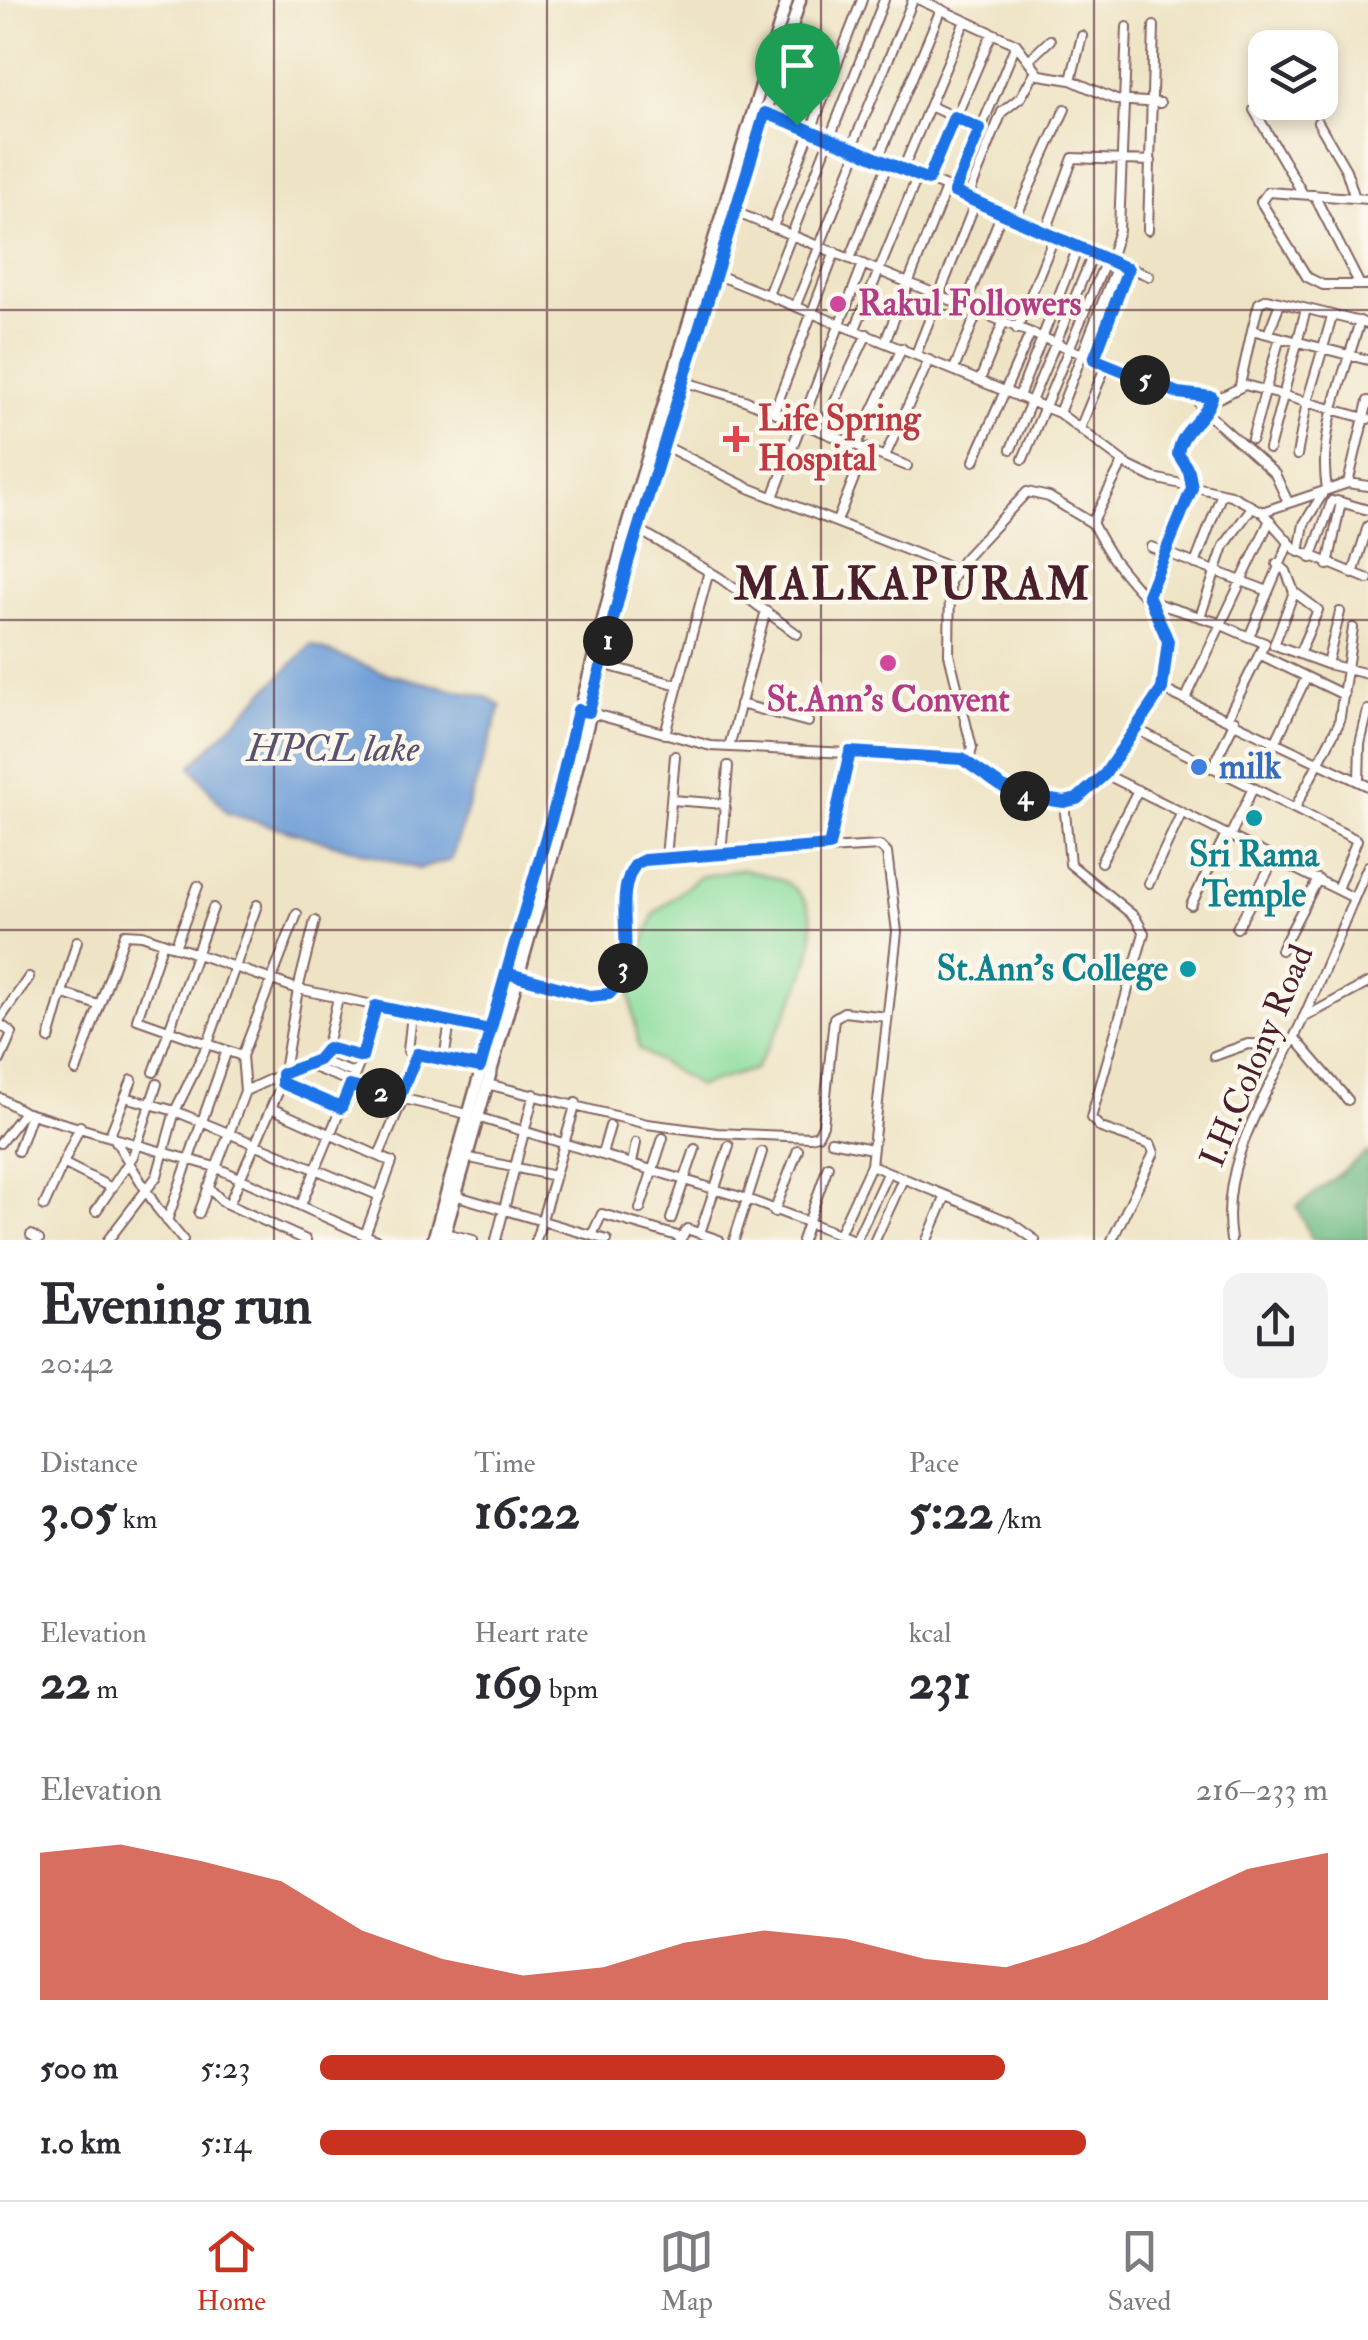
<!DOCTYPE html>
<html lang="en">
<head>
<meta charset="utf-8">
<style>
  :root { --surface:#fff; --page:#f2f2f3; --text:#2b2b33; --muted:#7c7c81; --line:#e1e1e2; --accent:#c8321e }
  body { margin:0; font-family:"IM FELL Double Pica",serif; background:var(--page); color:var(--text); height:100vh; display:flex; flex-direction:column; font-size:38px; white-space:nowrap }
  * { box-sizing:border-box; margin:0 }
  p { font-size:32px; color:var(--muted) }
  .icon { flex:none; width:55px; height:55px; fill:none; stroke:currentColor; stroke-width:2; stroke-linecap:round; stroke-linejoin:round }
  .map { position:relative; height:1240px; overflow:hidden }
  .side { display:flex; flex-direction:column; background:var(--surface); flex:1 }
  .side>* { flex:none }
  .tools { position:absolute; left:1248px; top:30px; display:grid; gap:20px }
  .tools a { display:grid; place-items:center; width:90px; height:90px; border-radius:20px; background:var(--surface); box-shadow:0 5px 15px #0003; font-size:50px }
  .pin { position:absolute; display:grid; place-items:center; width:85px; height:85px; color:#fff; margin:-102px -42px; border-radius:50% 50% 50% 0; rotate:-45deg; box-shadow:0 0 10px #0007 }
  .pin .icon { rotate:45deg }
  .km { position:absolute; width:50px; height:50px; margin:-25px; border-radius:50%; background:#222; color:#fff; font-size:28px; line-height:50px; text-align:center }
  .round { display:grid; place-items:center; flex:none; width:105px; height:105px; border-radius:20px; background:var(--page) }
  .headline { display:flex; align-items:center; justify-content:space-between; height:170px; padding:0 40px }
  h1 { font-size:55px; font-weight:700; line-height:75px }
  .stats { display:grid; grid-template-columns:repeat(3,1fr); gap:15px; height:170px; padding:10px 40px }
  .stats div { display:grid; align-content:center }
  .stats b { font-size:50px; font-weight:700 }
  .stats small { font-size:28px; font-weight:400 }
  .stats p { font-size:28px }
  .chart { height:280px; padding:20px 40px }
  .chart p { display:flex; justify-content:space-between }
  .chart svg { width:100%; height:180px; margin-top:10px; fill:var(--accent); opacity:.7 }
  ul { padding:0 40px; list-style:none; font-size:32px }
  li { display:grid; grid-template-columns:160px 120px 1fr; align-items:center; height:75px }
  li i { height:25px; border-radius:12px; background:var(--accent) }
  .tabs { display:flex; justify-content:space-around; align-items:center; height:140px; border-top:2px solid var(--line); background:var(--surface); font-size:28px; color:var(--muted) }
  .tabs a { display:grid; justify-items:center; gap:5px }
  .tabs .selected { color:var(--accent) }
  .map>svg:first-child { display:block }
</style>
</head>
<body>
<div class="map">
<svg width="1368" height="1240" viewBox="0 0 1368 1240">
  <rect width="100%" height="100%" fill="#fbf7ec"/>
  <filter id="ink" filterUnits="userSpaceOnUse"><feTurbulence type="fractalNoise" baseFrequency=".01" numOctaves="2"/><feDisplacementMap in="SourceGraphic" scale="20" xChannelSelector="R" yChannelSelector="G"/><feConvolveMatrix kernelMatrix="1 2 1 2 8 2 1 2 1" color-interpolation-filters="sRGB"/></filter>
  <filter id="wash" filterUnits="userSpaceOnUse"><feTurbulence type="fractalNoise" baseFrequency=".0048" numOctaves="4" result="noise"/><feDisplacementMap in="SourceGraphic" scale="40" xChannelSelector="R" yChannelSelector="G"/><feGaussianBlur stdDeviation="2.25" result="paint"/><feColorMatrix in="noise" values="0 0 0 0 0 0 0 0 0 0 0 0 0 0 0 0 0 1.4 0 .05"/><feComposite in="paint" operator="in"/></filter>
  <g filter="url(#wash)">
    <rect width="100%" height="100%" fill="#eee3c4"/>
    <!-- green -->
    <path fill="#8cdd9e" stroke="#6b7e64" stroke-width="2.5" d="M743,869C756,873 776,876 788,884C850,923 779,1027 755,1069L698,1086L639,1049L629,986L654,914L699,877Z"/>
    <!-- forest -->
    <path fill="#71bc85" stroke="#5e6e58" stroke-width="2.5" d="M1368,1152V1240H1312L1297,1207Z"/>
    <!-- water -->
    <path fill="#6e9ed7" stroke="#5c5e81" stroke-width="2.5" d="M311,645L385,673L489,698L501,706L451,860L419,869L227,813L191,766Z"/>
  </g>
  <g filter="url(#ink)">
    <g fill="none" stroke-linecap="round" stroke-linejoin="round">
      <defs>
        <path id="minor" d="M920,0L1016,44L1038,73
          M1030,59L1050,40
          M1071,80L1082,36
          M930,106L980,129
          M1254,110L1303,194
          M761,112L829,136L1149,276
          M1318,122L1346,170L1355,198
          M852,147L913,0
          M878,159L941,9
          M903,169L965,21
          M929,180L992,33
          M955,191L1016,44
          M1314,195L1360,285
          M968,197L1002,112L1021,97L1034,74L1071,80L1116,100L1160,103
          M1368,199L1268,192L1261,202L1307,277L1323,285H1368
          M735,212L1178,393L1219,398L1245,385L1368,419
          M1016,217L1065,109
          M773,227L862,0
          M1148,230L1154,26
          M1046,231L1073,158L1151,161
          M850,259L888,163
          M1110,259L1119,230L1127,27
          M703,269L1059,413L1129,466L1154,478L1231,495L1262,512L1295,549L1368,579
          M768,295L884,0
          M796,305L858,150
          M964,308L1002,212
          M855,329L918,175
          M1017,329L1055,235
          M1252,330L1259,303L1267,299L1368,324
          M1268,334L1280,303
          M885,342L946,188
          M916,354L976,201
          M1094,359L1128,269
          M954,369L977,313
          M980,380L1003,323
          M682,381L742,399L907,466
          M1240,385L1252,330L1368,360
          M1019,396L1079,245
          M1195,396L1202,409L1275,474L1287,500
          M774,412L835,252
          M1059,413L1118,263
          M1081,426L1106,365
          M822,429L867,334
          M1252,439L1280,337
          M857,444L902,348
          M663,445L749,488L955,569
          M1011,449L1094,252
          M1269,449L1306,309
          M1297,455L1307,402L1332,317
          M885,456L929,360
          M1023,459L1107,258
          M974,461L1030,334
          M1123,462L1092,523C1100,537 1107,552 1117,564C1156,615 1179,616 1162,689
          M1348,483L1368,401
          M1327,489C1317,433 1345,374 1360,321
          M773,497L863,264
          M1337,501L1368,510
          M1262,512L1348,483L1368,486
          M837,521L866,448
          M638,529L720,578L797,634
          M1151,547L1268,591
          M1299,552L1304,524L1322,495
          M1311,558L1332,501
          M1195,564L1222,493
          M1328,565L1341,502
          M1353,574L1368,526
          M1294,592L1318,610L1299,654
          M1148,595L1192,488C1189,450 1163,451 1202,417
          M1152,602L1219,623
          M1200,617L1224,546L1252,507
          M1224,626L1249,637
          M1274,645L1294,592L1286,571L1277,564
          M1275,645L1327,664L1340,612
          M1259,654L1344,695
          M602,664L678,685
          M1327,664L1368,674
          M1186,698L1270,520
          M740,704L808,722
          M587,712L711,746L962,759L1009,790L1064,802L1090,792L1140,727L1162,689L1368,786
          M1228,717L1265,643L1249,637L1288,545
          M1138,730L1357,840L1337,889
          M665,734L709,571
          M1276,741L1306,678
          M729,747L765,614
          M969,761L972,748L949,654L950,582L963,560L1027,492L1049,497L1092,523
          M1212,768L1235,721
          M1105,774L1354,898
          M1359,781L1360,744L1368,710
          M672,800L725,804
          M1064,802L1070,864L1135,917L1144,933L1091,1118L1101,1128L1151,1145L1154,1153L1112,1240
          M1295,808L1339,723L1353,628
          M1230,836L1253,788
          M829,846L850,752
          M721,855L728,766
          M666,858L675,756
          M1101,862L1138,790
          M1149,883L1182,812
          M1191,905L1226,834
          M1237,928L1275,858
          M163,942L137,1019L242,1056L297,914
          M175,947L198,886
          M1281,950L1318,879
          M515,976L597,997L618,986L628,883L631,871L645,859L880,846L887,853L897,932L871,1165L1010,1222L1035,1240
          M62,993L77,941
          M412,1014L408,1051L480,1067
          M1303,1018L1368,983
          M0,1019L29,977
          M0,1024L12,1033L0,1060
          M1294,1037L1348,1100
          M49,1039L62,993L98,1005
          M329,1048L362,1057
          M242,1056L245,1091
          M1214,1056L1248,1044L1290,1045
          M444,1059L450,1022
          M318,1060L354,1073
          M305,1064L351,1082
          M76,1071L125,934L142,935L298,989L490,1030
          M154,1072L213,908
          M282,1083L341,1108
          M487,1084L647,1124L717,1133L810,1137L818,1135L823,1125L834,1018L844,1012L887,1017
          M350,1086L467,1114
          M125,1097L175,1111L380,1196
          M0,1098L24,1112L114,1138L157,1208L183,1240
          M399,1098L417,1054
          M271,1108L392,1162L365,1235
          M477,1117L747,1199L854,1240
          M110,1135L132,1080
          M114,1138L215,1167L376,1240
          M831,1141L872,1149
          M0,1143L24,1112
          M18,1151L31,1114
          M602,1154L610,1126
          M379,1155L403,1099
          M465,1157L555,1176
          M63,1163L112,1188
          M632,1163L636,1143
          M208,1187L223,1202L306,1240
          M454,1195L607,1240
          M229,1204L282,1083L298,989L315,921
          M301,1205L365,1050L375,1006
          M44,1206L80,1126
          M640,1209L663,1138
          M96,1211L133,1156L157,1084
          M774,1212L798,1150
          M199,1213L245,1091L325,1054L338,998
          M671,1219L695,1149
          M167,1221L226,1053
          M445,1233L473,1240
          M700,1233L729,1146
          M839,1234L871,1165
          M31,1235L39,1240
          M592,1235L602,1214L681,1237
          M108,1240L157,1176L175,1111L207,1046L257,905
          M496,1240L534,1094
          M536,1240L576,1103
          M680,1240L687,1229L719,1240
          M734,1240L762,1152
          M802,1240L828,1166
          M856,1240L887,1174
          M875,1240L902,1181
          M927,1240L945,1198
          M1231,1240C1218,1161 1270,1091 1301,1023C1325,971 1345,918 1368,866"/>
        <path id="major" d="M433,1240L558,797L627,525L787,0
          M443,1240L572,788L628,562L800,0"/>
      </defs>
      <!-- minor casing -->
      <use href="#minor" stroke="#836461" stroke-width="12"/>
      <!-- major casing -->
      <use href="#major" stroke="#836461" stroke-width="15"/>
      <!-- minor -->
      <use href="#minor" stroke="#fff" stroke-width="8"/>
      <!-- major -->
      <use href="#major" stroke="#fff" stroke-width="10"/>
      <defs>
        <path id="minor-bridge" d="M1202,417L1209,408"/>
      </defs>
      <!-- minor-bridge casing -->
      <use href="#minor-bridge" stroke="#836461" stroke-width="12" stroke-linecap="butt"/>
      <!-- minor-bridge -->
      <use href="#minor-bridge" stroke="#fff" stroke-width="8"/>
    </g>
  </g>
  <g fill="none" stroke-linecap="round" stroke-linejoin="round" filter="url(#ink)">
    <defs>
      <path id="route" d="M797,125L765,113L628,562L589,712L578,710L558,796L513,950C502,989 491,1028 480,1067L417,1054L399,1098L350,1086L341,1108L282,1083V1074L318,1060L328,1048L362,1057L376,1006L490,1030L506,973L590,996L609,994C644,963 608,899 636,864L644,860L829,846L850,752L962,759L1001,786L1024,796L1064,802L1077,799L1105,774L1162,689L1168,641L1148,595L1192,488L1189,471L1178,454C1181,428 1205,421 1212,397L1178,393L1094,359L1128,269L954,192L980,129L954,117L928,180L797,125"/>
    </defs>
    <!-- route casing -->
    <use href="#route" stroke="#fff" stroke-width="20"/>
    <!-- route -->
    <use href="#route" stroke="#1a73e8" stroke-width="12"/>
  </g>
  <!-- grid -->
  <path fill="none" stroke="#4a1f2b" stroke-width="2.5" stroke-opacity="0.55" d="M274,0V1240M547,0V1240M821,0V1240M1094,0V1240M0,310H1368M0,620H1368M0,930H1368"/>
  <!-- markers -->
  <g fill="#d1479c" stroke="#fbf7ec" stroke-width="4">
    <circle cx="838" cy="304" r="10"/>
    <circle cx="888" cy="663" r="10"/>
  </g>
  <path fill="#e0444e" stroke="#fbf7ec" stroke-width="4" d="M731 424h10v10h10v10h-10v10h-10v-10h-10v-10h10z"/>
  <circle fill="#3f7fe0" stroke="#fbf7ec" stroke-width="4" cx="1199" cy="767" r="10"/>
  <g fill="#0f9aa8" stroke="#fbf7ec" stroke-width="4">
    <circle cx="1254" cy="818" r="10"/>
    <circle cx="1188" cy="969" r="10"/>
  </g>
  <g text-anchor="middle" dominant-baseline="central" stroke-width="9" stroke-linejoin="round" paint-order="stroke">
    <!-- hotel labels -->
    <g font-size="35" font-weight="bold" fill="#b23c85" stroke="#fbf7ec" text-anchor="start">
      <text x="858" y="304">Rakul Followers</text>
      <text x="888" y="700" text-anchor="middle">St.Ann's Convent</text>
    </g>
    <!-- health labels -->
    <g font-size="35" font-weight="bold" fill="#be3a42" stroke="#fbf7ec" text-anchor="start">
      <text x="758" y="419">Life Spring<tspan x="758" dy="40">Hospital</tspan></text>
    </g>
    <!-- shop labels -->
    <g font-size="35" font-weight="bold" fill="#366cbe" stroke="#fbf7ec" text-anchor="start">
      <text x="1219" y="767">milk</text>
    </g>
    <!-- culture labels -->
    <g font-size="35" font-weight="bold" fill="#0d838f" stroke="#fbf7ec">
      <text x="1254" y="855">Sri Rama<tspan x="1254" dy="40">Temple</tspan></text>
      <text x="1168" y="969" text-anchor="end">St.Ann's College</text>
    </g>
    <!-- street labels -->
    <g font-size="35" fill="#4a1f2b" stroke="#fbf7ec">
      <text transform="translate(1257 1056) rotate(-67)">I.H.Colony Road</text>
    </g>
    <!-- water labels -->
    <g font-size="38" font-style="italic" fill="#585270" stroke="#fbf7ec">
      <text x="333" y="749">HPCL lake</text>
    </g>
    <!-- district labels -->
    <g font-size="45" font-weight="bold" letter-spacing="2.5" fill="#4a1f2b" stroke="#fbf7ec">
      <text x="913" y="585">MALKAPURAM</text>
    </g>
  </g>
</svg>
<div class="tools">
<a><svg class="icon" aria-label="layers" viewBox="0 0 24 24"><path d="M12 4l9 5-9 5-9-5zM3 14l9 5 9-5"/></svg></a>
</div>
<div class="pin" style="left:797px;top:125px;background:#1e9e55"><svg class="icon" aria-label="arrive" viewBox="0 0 24 24"><path d="M6 21V4h12l-3 4 3 4H6"/></svg></div>
<b class="km" style="left:608px;top:641px">1</b>
<b class="km" style="left:381px;top:1093px">2</b>
<b class="km" style="left:623px;top:968px">3</b>
<b class="km" style="left:1025px;top:796px">4</b>
<b class="km" style="left:1145px;top:380px">5</b>
</div>
<section class="side">
<div class="headline"><div><h1>Evening run</h1><p>20:42</p></div><a class="round"><svg class="icon" aria-label="share" viewBox="0 0 24 24"><path d="M12 15V3M7 8l5-5 5 5M5 13v7h14v-7"/></svg></a></div>
<div class="stats">
<div><p>Distance</p><b>3.05<small> km</small></b></div>
<div><p>Time</p><b>16:22</b></div>
<div><p>Pace</p><b>5:22<small> /km</small></b></div>
</div>
<div class="stats">
<div><p>Elevation</p><b>22<small> m</small></b></div>
<div><p>Heart rate</p><b>169<small> bpm</small></b></div>
<div><p>kcal</p><b>231</b></div>
</div>
<div class="chart"><p><span>Elevation</span>216–233 m</p>
<svg viewBox="0 0 160 44" preserveAspectRatio="none"><path d="M0 44V8L10 6L20 10L30 15L40 27L50 34L60 38L70 36L80 30L90 27L100 29L110 34L120 36L130 30L140 21L150 12L160 8V44z"/></svg>
</div>
<ul>
<li><b>500 m</b>5:23<i style="width:68%"></i></li>
<li><b>1.0 km</b>5:14<i style="width:76%"></i></li>
</ul>
</section>
<nav class="tabs">
<a class="selected"><svg class="icon" aria-label="home" viewBox="0 0 24 24"><path d="M3 11l9-7 9 7M6 9v11h12V9"/></svg>Home</a>
<a><svg class="icon" aria-label="map" viewBox="0 0 24 24"><path d="M3 6l6-2 6 2 6-2v14l-6 2-6-2-6 2zM9 4v14M15 6v14"/></svg>Map</a>
<a><svg class="icon" aria-label="saved" viewBox="0 0 24 24"><path d="M7 4h10v16l-5-4-5 4z"/></svg>Saved</a>
</nav>
</body>
</html>
